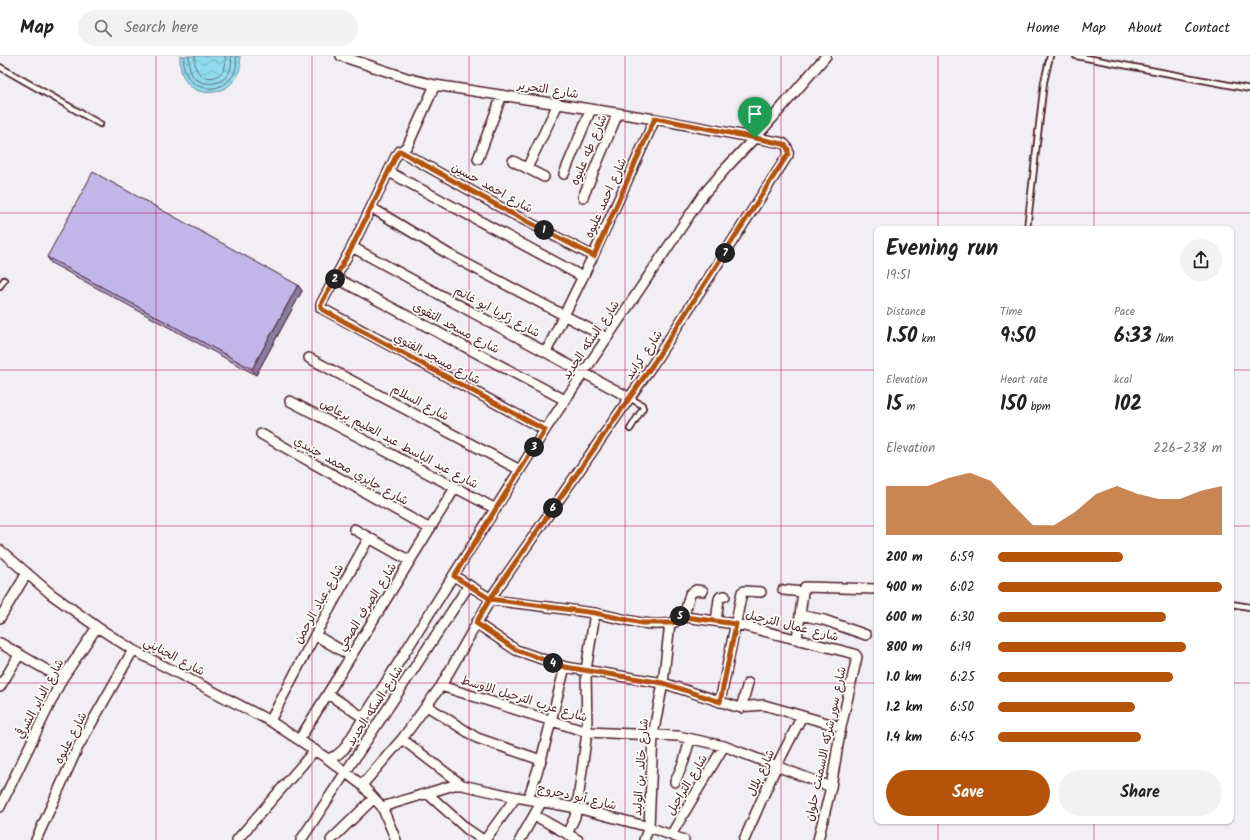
<!DOCTYPE html>
<html lang="en">
<head>
<meta charset="utf-8">
<style>
  :root { --surface:#fff; --page:#f2f2f2; --text:#222; --muted:#767676; --line:#e0e0e0; --accent:#b45309 }
  body { margin:0; font-family:Kalam,"Playpen Sans Arabic",sans-serif; background:var(--page); color:var(--text); height:100vh; display:flex; flex-direction:column; font-size:15px; white-space:nowrap }
  * { box-sizing:border-box; margin:0 }
  p { font-size:13px; color:var(--muted) }
  .icon { flex:none; width:22px; height:22px; fill:none; stroke:currentColor; stroke-width:2; stroke-linecap:round; stroke-linejoin:round }
  .map { position:relative; flex:1; overflow:hidden }
  .details { position:absolute; left:874px; top:170px; width:360px; height:598px; display:flex; flex-direction:column; background:var(--surface); border-radius:8px; box-shadow:0 1px 3px #0004 }
  .details>* { flex:none }
  .pin { position:absolute; display:grid; place-items:center; width:34px; height:34px; color:#fff; margin:-41px -17px; border-radius:50% 50% 50% 0; rotate:-45deg; box-shadow:0 0 4px #0007 }
  .pin .icon { rotate:45deg }
  .km { position:absolute; width:20px; height:20px; margin:-10px; border-radius:50%; background:#222; color:#fff; font-size:11px; line-height:20px; text-align:center }
  .round { display:grid; place-items:center; flex:none; width:42px; height:42px; border-radius:21px; background:var(--page) }
  .headline { display:flex; align-items:center; justify-content:space-between; height:68px; padding:0 12px }
  h1 { font-size:22px; font-weight:700; line-height:30px }
  .metrics { display:grid; grid-template-columns:repeat(3,1fr); gap:6px; height:68px; padding:4px 12px }
  .metrics div { display:grid; align-content:center }
  .metrics b { font-size:20px; font-weight:700 }
  .metrics small { font-size:11px; font-weight:400 }
  .metrics p { font-size:11px }
  .chart { height:112px; padding:8px 12px }
  .chart p { display:flex; justify-content:space-between }
  .chart svg { width:100%; height:72px; margin-top:4px; fill:var(--accent); opacity:.7 }
  .primary-button { display:flex; gap:8px; margin-top:auto; padding:8px 12px }
  .primary-button a { flex:1; height:46px; border-radius:24px; background:var(--accent); color:#fff; font-size:16px; font-weight:700; line-height:46px; text-align:center }
  .primary-button a+a { background:var(--page); color:var(--text) }
  ul { padding:0 12px; list-style:none; font-size:13px }
  li { display:grid; grid-template-columns:64px 48px 1fr; align-items:center; height:30px }
  li i { height:10px; border-radius:5px; background:var(--accent) }
  header { display:flex; align-items:center; gap:24px; box-sizing:border-box; height:56px; padding:0 20px; background:var(--surface); border-bottom:1px solid var(--line) }
  header strong { font-size:19px }
  nav { display:flex; gap:22px; margin-inline-start:auto; font-size:14px }
  .search { width:280px; height:36px; background:var(--page); display:flex; align-items:center; gap:10px; box-sizing:border-box; padding:0 14px; border-radius:22px; color:var(--muted); font-size:15px }
  .map>svg:first-child { display:block }
</style>
</head>
<body>
<header>
<strong>Map</strong>
<div class="search"><svg class="icon" aria-label="search" viewBox="0 0 24 24"><circle cx="10" cy="10" r="6"/><path d="M15 15l6 6"/></svg>Search here</div>
<nav><a>Home</a><a>Map</a><a>About</a><a>Contact</a></nav>
</header>
<div class="map">
<svg width="1250" height="784" viewBox="0 0 1250 784">
  <defs>
    <pattern id="water-waves" width="16" height="10" patternUnits="userSpaceOnUse"><rect width="16" height="10" fill="#8fdcef"/><path d="M0 5q4-4 8 0t8 0" fill="none" stroke="#7dbccd"/></pattern>
  </defs>
  <rect width="100%" height="100%" fill="#f1eef4"/>
  <filter id="ink" filterUnits="userSpaceOnUse"><feTurbulence type="fractalNoise" baseFrequency=".025" numOctaves="2"/><feDisplacementMap in="SourceGraphic" scale="8" xChannelSelector="R" yChannelSelector="G"/><feConvolveMatrix kernelMatrix="1 2 1 2 8 2 1 2 1" color-interpolation-filters="sRGB"/></filter>
  <g filter="url(#ink)">
    <!-- water -->
    <path fill="url(#water-waves)" stroke="#7390a1" d="M180,0H240C240,4 241,9 240,12C235,37 199,46 185,24C180,16 180,9 180,0Z"/>
    <g fill="none" stroke-linecap="round" stroke-linejoin="round">
      <!-- shore -->
      <path stroke="#666b79" stroke-width="1" d="M184,0C184,4 183,9 184,12C190,39 229,39 236,12C237,9 236,4 236,0
        M189,0C189,7 189,13 192,19C203,34 229,28 231,10C232,7 231,3 231,0
        M195,0C195,5 194,11 198,16C205,26 223,22 225,10C226,7 225,3 225,0"/>
      <defs>
        <path id="lane" d="M1076,0L1250,33
          M0,11L100,68
          M1027,173L1044,26L1050,0
          M0,230L4,224
          M630,342L642,349L643,352L630,373
          M1231,548L1250,551"/>
        <path id="street" d="M341,0L407,22L435,29L655,63L783,87C787,90 789,93 788,99L653,308L490,543
          M435,29L408,89L396,100L352,191L321,248V252L545,374
          M400,95L509,156L593,200
          M478,103L502,39
          M513,105L544,121
          M527,112L558,48
          M389,116L583,221
          M564,118L591,53
          M583,141L618,57
          M372,152L450,199L607,282
          M352,191L630,342
          M336,222L565,344
          M546,296L593,200L655,63
          M309,302L520,414
          M290,345L496,453
          M261,378L430,473
          M354,473L373,484
          M0,494L51,538L97,571L133,594L270,665L328,703L362,729L382,751L396,784
          M783,534L803,536
          M490,544C524,548 559,552 593,557C620,561 648,573 675,566L678,560L736,568L855,598L857,601L841,671L831,731L818,784
          M800,559L824,564L866,579
          M684,560L690,538L696,534L703,535
          M0,562L27,517
          M716,565L719,543L720,541L725,540
          M476,567L516,594L565,611L663,627L737,651L764,649L841,671
          M315,579L351,600
          M797,583L803,536L805,531L877,533
          M0,587L62,623
          M441,630L587,676L678,680L724,690L831,731
          M0,631L19,599
          M328,638L364,662
          M720,646L742,536L744,535L761,536
          M427,650L477,682L541,704
          M741,652L748,627
          M270,665L315,579L366,487L369,485L373,484L410,505
          M402,683L462,729
          M299,684L455,432
          M328,703L337,699L344,693L545,374L703,139L727,111L764,72L826,0
          M675,726L684,705L690,683
          M362,729L402,683L441,630L490,544L488,541L454,520
          M428,738L467,773L483,784
          M528,743L541,704L565,611
          M0,751L62,623L97,571
          M382,751L454,729H462L516,741L577,752L649,771L684,784
          M534,759L578,784
          M567,778L575,761L577,752L587,676L586,614L595,557
          M671,779L724,690
          M36,784L78,691L133,594
          M237,784L315,694
          M301,784L469,529
          M331,784L373,743
          M485,784L516,741
          M520,784L542,745
          M644,784L649,771L653,679L663,627L670,567
          M744,784L776,711L802,660"/>
      </defs>
      <!-- lane casing -->
      <use href="#lane" stroke="#4a1f2b" stroke-width="8"/>
      <!-- street casing -->
      <use href="#street" stroke="#4a1f2b" stroke-width="12"/>
      <!-- lane -->
      <use href="#lane" stroke="#fdfcf7" stroke-width="4.5"/>
      <!-- street -->
      <use href="#street" stroke="#fdfcf7" stroke-width="9"/>
    </g>
    <!-- wall -->
    <path fill="#a59dc8" stroke="#4a1f2b" d="M47,201L298,229L302,235L256,319L51,207Z"/>
    <!-- shaded-wall -->
    <path fill="#867fa2" stroke="#4a1f2b" d="M298,229L302,235L256,319L252,313Z"/>
    <!-- building -->
    <path fill="#c0b6e8" stroke="#4a1f2b" d="M93,116L298,229L252,313L47,201Z"/>
  </g>
  <g fill="none" stroke-linecap="round" stroke-linejoin="round" filter="url(#ink)">
    <defs>
      <path id="route" d="M755,82L655,62L594,200L509,156L400,95L396,100L352,191L321,248V252L323,254L545,374L454,520L490,543L476,567L516,594L565,611L663,627L720,646L736,568L678,560L675,566L670,567H642L595,557L490,543L653,308L788,98C789,93 787,90 783,88L755,82"/>
    </defs>
    <!-- route casing -->
    <use href="#route" stroke="#fff" stroke-width="8"/>
    <!-- route -->
    <use href="#route" stroke="#b45309" stroke-width="5"/>
  </g>
  <!-- grid -->
  <path fill="none" stroke="#c2185b" stroke-width="1" stroke-opacity="0.55" d="M156,0V784M312,0V784M469,0V784M625,0V784M781,0V784M938,0V173M1094,0V173M0,157H1250M0,314H877M1231,314H1250M0,470H877M1231,470H1250M0,627H877M1231,627H1250M938,765V784M1094,765V784"/>
  <g text-anchor="middle" dominant-baseline="central" stroke-width="3.5" stroke-linejoin="round" paint-order="stroke">
    <!-- street labels -->
    <g font-size="12" fill="#4a1f2b" stroke="#fdfcf7">
      <text transform="translate(548 34) rotate(9)">شارع التحرير</text>
      <text transform="translate(589 94) rotate(-67)">شارع طه عليوه</text>
      <text transform="translate(492 132) rotate(29)">شارع احمد حسين</text>
      <text transform="translate(606 142) rotate(-66)">شارع احمد عليوه</text>
      <text transform="translate(497 256) rotate(28)">شارع زكريا ابو غانم</text>
      <text transform="translate(456 272) rotate(28)">شارع مسجد التقوى</text>
      <text transform="translate(591 284) rotate(-56)">شارع السكه الحديد</text>
      <text transform="translate(644 299) rotate(-56)">شارع كرابند</text>
      <text transform="translate(437 303) rotate(28)">شارع مسجد الفتوي</text>
      <text transform="translate(420 347) rotate(28)">شارع السلام</text>
      <text transform="translate(399 388) rotate(28)">شارع عبد الباسط عبد العليم برعاص</text>
      <text transform="translate(351 415) rotate(29)">شارع جابري محمد جنيدي</text>
      <text transform="translate(319 548) rotate(-61)">شارع عباد الرحمن</text>
      <text transform="translate(367 551) rotate(-58)">شارع الصرف الصحي</text>
      <text transform="translate(792 570) rotate(14)">شارع عمال الترحيل</text>
      <text transform="translate(174 601) rotate(28)">شارع الجنايني</text>
      <text transform="translate(40 643) rotate(-62)">شارع الداير الشرقي</text>
      <text transform="translate(524 643) rotate(17)">شارع عرب الترحيل الاوسط</text>
      <text transform="translate(375 650) rotate(-57)">شارع السكه الحديد</text>
      <text transform="translate(71 682) rotate(-63)">شارع عليوه</text>
      <text transform="translate(826 688) rotate(-78)">شارع سور شركه الاسمنت حلوان</text>
      <text transform="translate(641 711) rotate(-86)">شارع خالد بن الوليد</text>
      <text transform="translate(761 717) rotate(-65)">شارع بلال</text>
      <text transform="translate(687 729) rotate(-59)">شارع التراحيل</text>
      <text transform="translate(577 741) rotate(13)">شارع أبو دحروج</text>
    </g>
  </g>
</svg>
<div class="pin" style="left:755px;top:82px;background:#1e9e55"><svg class="icon" aria-label="arrive" viewBox="0 0 24 24"><path d="M6 21V4h12l-3 4 3 4H6"/></svg></div>
<b class="km" style="left:544px;top:174px">1</b>
<b class="km" style="left:335px;top:223px">2</b>
<b class="km" style="left:534px;top:391px">3</b>
<b class="km" style="left:553px;top:607px">4</b>
<b class="km" style="left:680px;top:560px">5</b>
<b class="km" style="left:553px;top:452px">6</b>
<b class="km" style="left:725px;top:197px">7</b>
<section class="details">
<div class="headline"><div><h1>Evening run</h1><p>19:51</p></div><a class="round"><svg class="icon" aria-label="share" viewBox="0 0 24 24"><path d="M12 15V3M7 8l5-5 5 5M5 13v7h14v-7"/></svg></a></div>
<div class="metrics">
<div><p>Distance</p><b>1.50<small> km</small></b></div>
<div><p>Time</p><b>9:50</b></div>
<div><p>Pace</p><b>6:33<small> /km</small></b></div>
</div>
<div class="metrics">
<div><p>Elevation</p><b>15<small> m</small></b></div>
<div><p>Heart rate</p><b>150<small> bpm</small></b></div>
<div><p>kcal</p><b>102</b></div>
</div>
<div class="chart"><p><span>Elevation</span>226–238 m</p>
<svg viewBox="0 0 160 44" preserveAspectRatio="none"><path d="M0 44V14L10 14L20 14L30 9L40 6L50 11L60 25L70 38L80 38L90 30L100 19L110 14L120 19L130 22L140 22L150 17L160 14V44z"/></svg>
</div>
<ul>
<li><b>200 m</b>6:59<i style="width:56%"></i></li>
<li><b>400 m</b>6:02<i style="width:100%"></i></li>
<li><b>600 m</b>6:30<i style="width:75%"></i></li>
<li><b>800 m</b>6:19<i style="width:84%"></i></li>
<li><b>1.0 km</b>6:25<i style="width:78%"></i></li>
<li><b>1.2 km</b>6:50<i style="width:61%"></i></li>
<li><b>1.4 km</b>6:45<i style="width:64%"></i></li>
</ul>
<div class="primary-button"><a>Save</a><a>Share</a></div>
</section>
</div>
</body>
</html>
